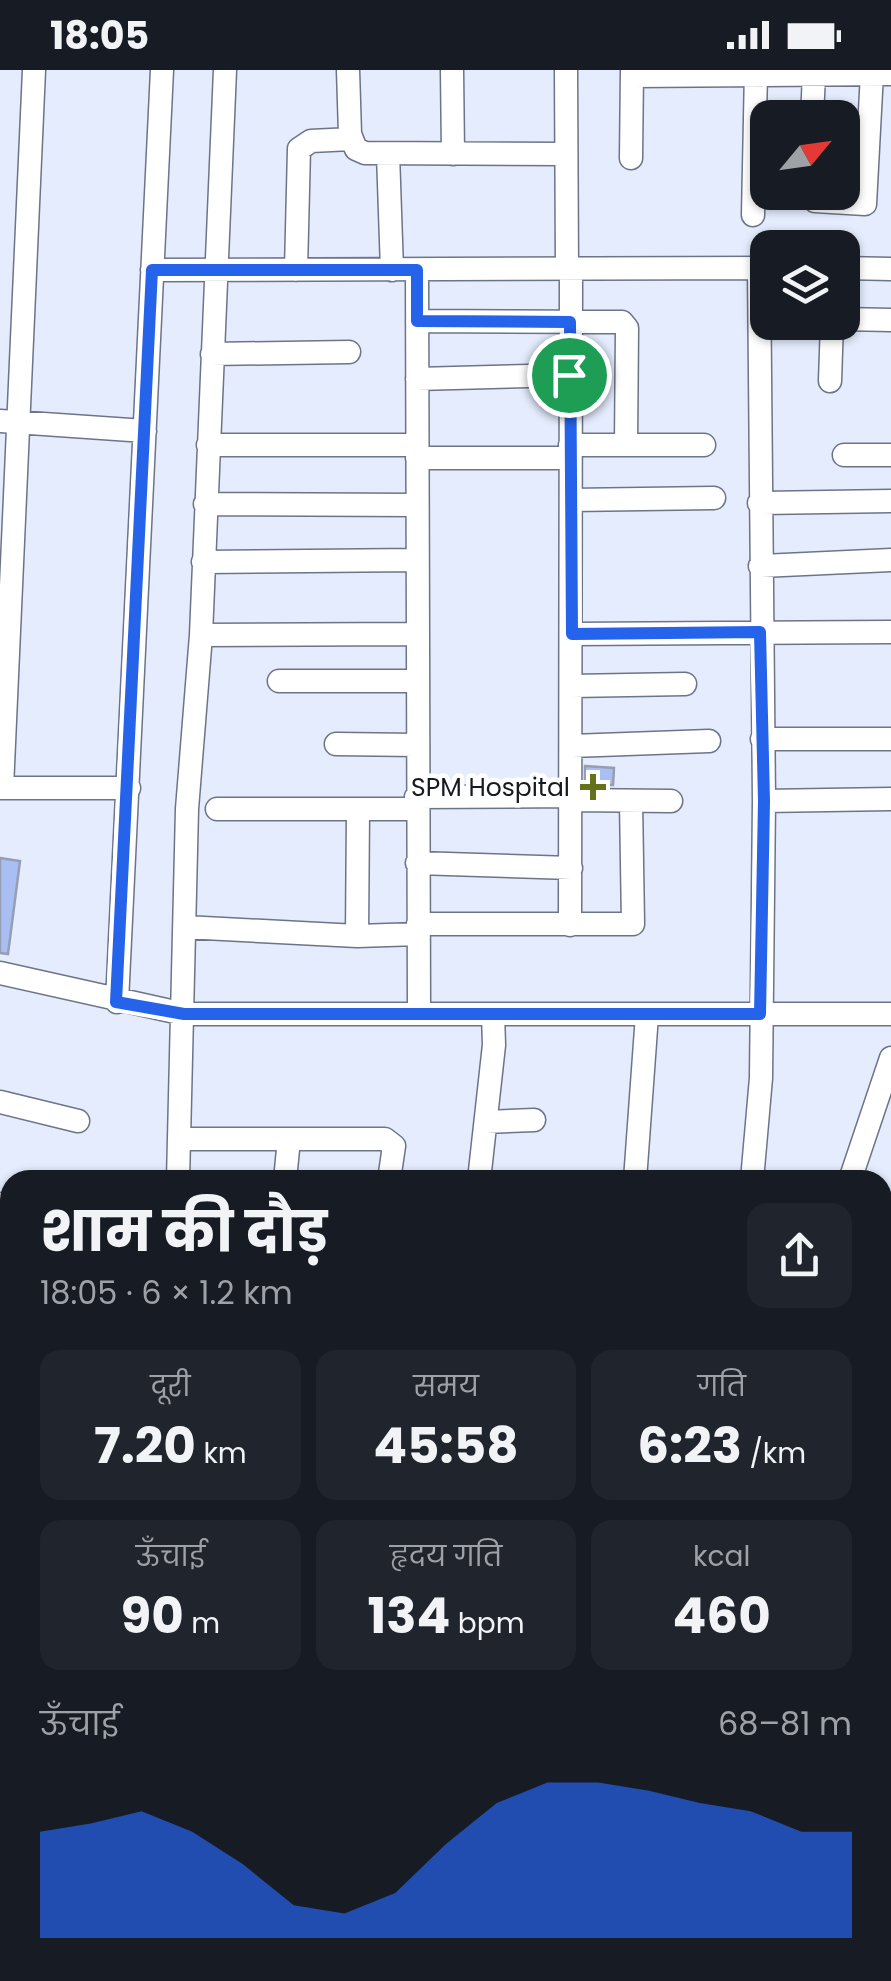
<!DOCTYPE html>
<html lang="hi">
<head>
<meta charset="utf-8">
<style>
  :root { --surface:#171b24; --page:#20242c; --text:#f1f3f6; --muted:#9ea1a6; --accent:#2563eb }
  body { margin:0; font-family:Poppins,"Noto Sans Devanagari",sans-serif; background:var(--page); color:var(--text); height:100vh; display:flex; flex-direction:column; font-size:38px; white-space:nowrap }
  * { box-sizing:border-box; margin:0 }
  p { font-size:32px; color:var(--muted) }
  .icon { flex:none; width:55px; height:55px; fill:none; stroke:currentColor; stroke-width:2; stroke-linecap:round; stroke-linejoin:round }
  .map { position:relative; flex:1; overflow:hidden }
  .panel { position:absolute; left:0px; top:1100px; width:892px; height:812px; display:flex; flex-direction:column; background:var(--surface); border-radius:30px 30px 0 0; box-shadow:0 2px 8px #0004 }
  .panel>* { flex:none }
  .needle { width:65px; rotate:61deg }
  .tools { position:absolute; left:750px; top:30px; display:grid; gap:20px }
  .tools a { display:grid; place-items:center; width:110px; height:110px; border-radius:20px; background:var(--surface); box-shadow:0 2px 8px #0004; font-size:50px }
  .pin { position:absolute; display:grid; place-items:center; width:85px; height:85px; color:#fff; margin:-42px; border:5px solid #fff; border-radius:50%; box-shadow:0 2px 10px #0007 }
  .round { display:grid; place-items:center; flex:none; width:105px; height:105px; border-radius:20px; background:var(--page) }
  .overview { display:flex; align-items:center; justify-content:space-between; height:170px; padding:0 40px }
  h1 { font-size:55px; font-weight:700; line-height:75px }
  .figures { display:grid; grid-template-columns:repeat(3,1fr); gap:15px; height:170px; padding:10px 40px }
  .figures div { display:grid; align-content:center; border-radius:20px; background:var(--page); text-align:center }
  .figures b { font-size:50px; font-weight:700 }
  .figures small { font-size:28px; font-weight:400 }
  .figures p { font-size:28px }
  .chart { height:280px; padding:20px 40px }
  .chart p { display:flex; justify-content:space-between }
  .chart svg { width:100%; height:180px; margin-top:10px; fill:var(--accent); opacity:.7 }
  .status { display:flex; justify-content:space-between; align-items:center; height:70px; padding:0 50px; background:var(--surface); direction:ltr }
  .status svg { height:28px; fill:currentColor }
  .map>svg:first-child { display:block }
</style>
</head>
<body>
<div class="status"><b>18:05</b><svg viewBox="0 0 49 12"><path d="M0 12V9h3v3zM5 12V6h3v6zM10 12V3h3v9zM15 12V0h3v12zM26 1h20v11H26zM47 4h2v5h-2z"/></svg></div>
<div class="map">
<svg width="891" height="1911" viewBox="0 0 891 1911">
  <rect width="100%" height="100%" fill="#e4ecfd"/>
  <!-- building -->
  <path fill="#a9bff3" stroke="#959eb2" stroke-width="2.5" d="M585,696L614,698L613,715H585Z
    M0,788L20,791L8,884L0,883Z"/>
  <g fill="none" stroke-linecap="round" stroke-linejoin="round">
    <defs>
      <path id="minor" d="M348,0L350,64L356,79L365,83L566,84
        M452,0L453,84
        M566,0L567,199
        M632,6L891,4
        M812,48L814,4
        M388,84L392,200
        M631,88L632,0
        M809,122L815,131L865,134L872,3
        M753,145L756,0
        M842,198L891,199
        M152,200L768,198
        M296,200L299,79L311,71L351,69
        M417,200L419,943
        M842,249L891,250
        M417,251L622,252L627,258L626,375
        M212,284L349,282
        M417,309L569,305
        M830,311L832,252
        M0,351L145,361
        M208,375H417
        M570,375H704
        M844,385H891
        M417,388H570
        M571,430L714,428
        M759,433L891,431
        M205,434L417,435
        M203,492L416,490
        M760,496L891,490
        M572,564L891,562
        M201,565L415,564
        M279,611H418
        M572,616L685,614
        M762,669H891
        M336,674L417,675
        M572,676L709,671
        M0,718H129
        M2,718L34,0
        M416,727L572,726
        M572,730L671,731
        M764,731L891,729
        M217,739H416
        M358,739L357,866L418,864
        M417,793L571,798
        M418,854H633L631,731
        M570,855L571,199
        M185,857L357,866
        M0,903L184,944H891
        M117,932L162,0
        M0,1032L78,1051
        M486,1052L534,1050
        M179,1069H385L394,1076L389,1110
        M178,1110L187,739L201,565L225,0
        M285,1110L289,1069
        M479,1110L494,975L493,944
        M635,1110L647,945
        M752,1110L761,1008L764,731L759,198
        M850,1110L891,988
        M0,1134L10,1136
        M0,1290H10
        M882,1347L891,1346
        M0,1456L10,1472
        M0,1685L10,1683
        M0,1739H2
        M882,1820H891
        M0,1841H10
        M454,1902V1911
        M574,1902V1911
        M163,1911V1902
        M267,1911V1902
        M355,1911V1902"/>
    </defs>
    <!-- minor casing -->
    <use href="#minor" stroke="#6c7487" stroke-width="25"/>
    <!-- minor -->
    <use href="#minor" stroke="#fff" stroke-width="22"/>
  </g>
  <g fill="none" stroke-linecap="round" stroke-linejoin="round">
    <defs>
      <path id="route" d="M152,200H417V251L570,252L572,564L760,562L764,731L760,944H184L116,932Z"/>
    </defs>
    <!-- route casing -->
    <use href="#route" stroke="#fff" stroke-width="20"/>
    <!-- route -->
    <use href="#route" stroke="#2563eb" stroke-width="12"/>
  </g>
  <!-- markers -->
  <path fill="#66711b" stroke="#fff" stroke-width="4" d="M588 702h10v10h10v10h-10v10h-10v-10h-10v-10h10z"/>
  <g text-anchor="middle" dominant-baseline="central" stroke-width="9" stroke-linejoin="round" paint-order="stroke">
    <!-- poi labels -->
    <g font-size="25" fill="#151920" stroke="#fff" text-anchor="end">
      <text x="570" y="717">SPM Hospital</text>
    </g>
  </g>
</svg>
<div class="tools">
<a><svg class="needle" viewBox="-14 -14 28 28"><path d="M0-13l5 13h-10z" fill="#e53935"/><path d="M0 13l5-13h-10z" fill="#9ea1a6"/></svg></a>
<a><svg class="icon" aria-label="layers" viewBox="0 0 24 24"><path d="M12 4l9 5-9 5-9-5zM3 14l9 5 9-5"/></svg></a>
</div>
<div class="pin" style="left:569px;top:305px;background:#1e9e55"><svg class="icon" aria-label="arrive" viewBox="0 0 24 24"><path d="M6 21V4h12l-3 4 3 4H6"/></svg></div>
<section class="panel">
<div class="overview"><div><h1>शाम की दौड़</h1><p>18:05 · 6 × 1.2 km</p></div><a class="round"><svg class="icon" aria-label="share" viewBox="0 0 24 24"><path d="M12 15V3M7 8l5-5 5 5M5 13v7h14v-7"/></svg></a></div>
<div class="figures">
<div><p>दूरी</p><b>7.20<small> km</small></b></div>
<div><p>समय</p><b>45:58</b></div>
<div><p>गति</p><b>6:23<small> /km</small></b></div>
</div>
<div class="figures">
<div><p>ऊँचाई</p><b>90<small> m</small></b></div>
<div><p>हृदय गति</p><b>134<small> bpm</small></b></div>
<div><p>kcal</p><b>460</b></div>
</div>
<div class="chart"><p><span>ऊँचाई</span>68–81 m</p>
<svg viewBox="0 0 160 44" preserveAspectRatio="none"><path d="M0 44V18L10 16L20 13L30 18L40 26L50 36L60 38L70 33L80 21L90 11L100 6L110 6L120 8L130 11L140 13L150 18L160 18V44z"/></svg>
</div>
</section>
</div>
</body>
</html>
